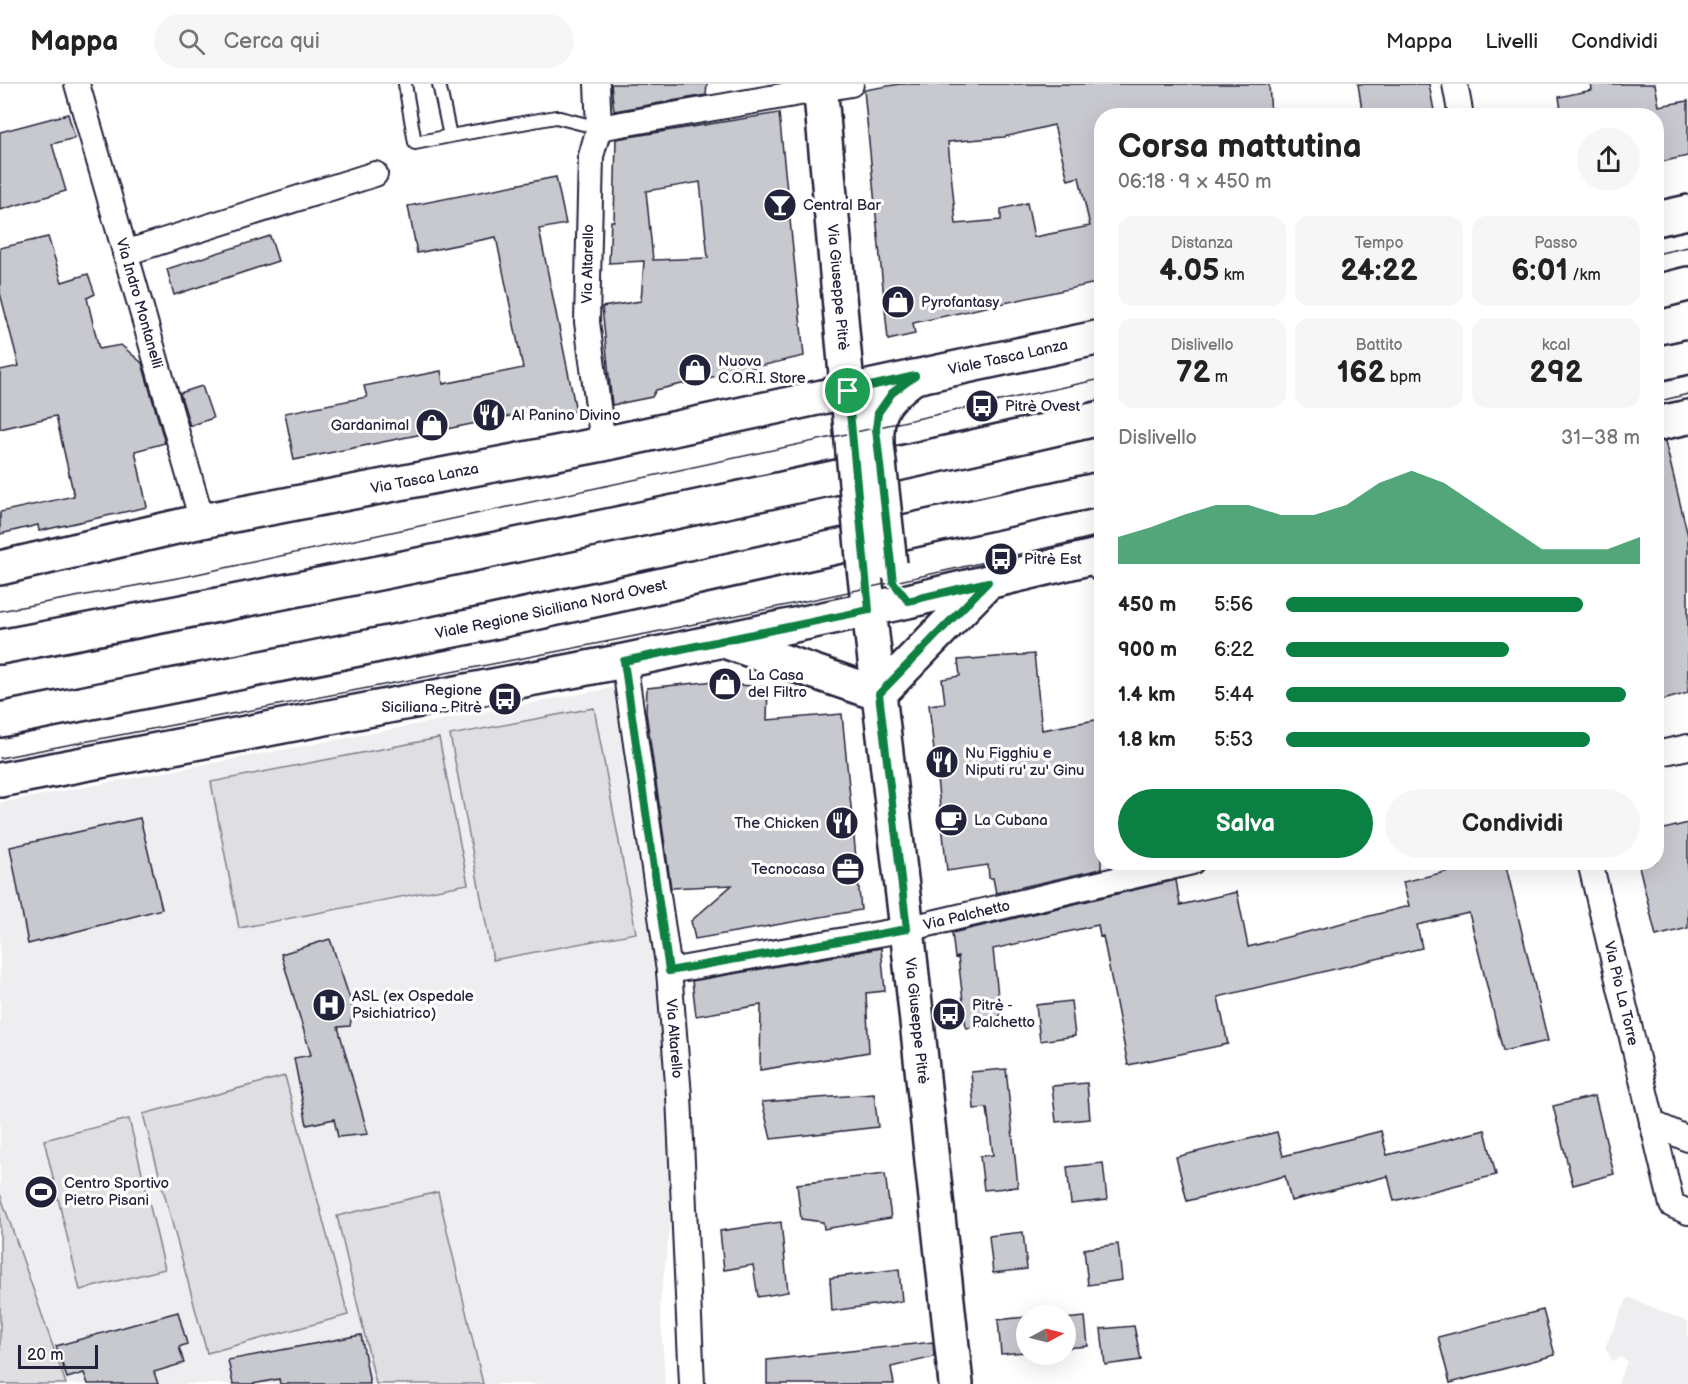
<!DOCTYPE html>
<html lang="it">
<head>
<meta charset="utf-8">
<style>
  :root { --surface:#fff; --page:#f6f6f6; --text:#222; --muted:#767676; --line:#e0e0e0; --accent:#0b8043 }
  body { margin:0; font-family:"Balsamiq Sans",sans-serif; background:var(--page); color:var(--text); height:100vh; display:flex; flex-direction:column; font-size:22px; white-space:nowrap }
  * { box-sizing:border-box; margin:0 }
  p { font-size:20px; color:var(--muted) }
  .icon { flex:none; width:33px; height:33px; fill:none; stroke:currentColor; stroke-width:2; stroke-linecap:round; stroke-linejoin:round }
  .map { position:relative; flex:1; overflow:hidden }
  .drawer { position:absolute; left:1094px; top:24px; width:570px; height:762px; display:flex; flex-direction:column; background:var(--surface); border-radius:24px; box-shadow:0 6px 24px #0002 }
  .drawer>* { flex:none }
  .needle { width:39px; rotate:83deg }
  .controls { position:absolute; left:1016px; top:1221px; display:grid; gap:12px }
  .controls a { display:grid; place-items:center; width:60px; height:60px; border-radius:50%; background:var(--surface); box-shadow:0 6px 24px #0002; font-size:30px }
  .scale { position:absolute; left:18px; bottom:15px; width:80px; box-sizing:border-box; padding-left:6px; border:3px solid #22223b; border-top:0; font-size:16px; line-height:21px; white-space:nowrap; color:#22223b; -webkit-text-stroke:4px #fff; paint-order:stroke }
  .pin { position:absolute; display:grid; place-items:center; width:51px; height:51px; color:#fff; margin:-26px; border:3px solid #fff; border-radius:50%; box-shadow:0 2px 6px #0007 }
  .round { display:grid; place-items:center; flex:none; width:63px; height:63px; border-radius:32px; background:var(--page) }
  .overview { display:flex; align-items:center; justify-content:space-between; height:102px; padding:0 24px }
  h1 { font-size:33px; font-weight:800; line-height:45px }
  .stats { display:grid; grid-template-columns:repeat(3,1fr); gap:9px; height:102px; padding:6px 24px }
  .stats div { display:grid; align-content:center; border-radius:15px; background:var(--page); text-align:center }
  .stats b { font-size:30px; font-weight:800 }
  .stats small { font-size:16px; font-weight:400 }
  .stats p { font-size:16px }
  .chart { height:168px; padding:12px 24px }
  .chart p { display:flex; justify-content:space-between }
  .chart svg { width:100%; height:108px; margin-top:6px; fill:var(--accent); opacity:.7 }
  .cta { display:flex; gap:12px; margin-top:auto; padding:12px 24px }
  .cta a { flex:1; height:69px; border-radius:36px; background:var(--accent); color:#fff; font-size:24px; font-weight:800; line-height:69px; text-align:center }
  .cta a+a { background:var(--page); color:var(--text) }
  ul { padding:0 24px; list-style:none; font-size:20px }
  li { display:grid; grid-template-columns:96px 72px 1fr; align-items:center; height:45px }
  li i { height:15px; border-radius:8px; background:var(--accent) }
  header { display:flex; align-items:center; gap:36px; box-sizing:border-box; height:84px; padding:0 30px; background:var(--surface); border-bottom:2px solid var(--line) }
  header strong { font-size:28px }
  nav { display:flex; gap:33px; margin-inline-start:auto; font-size:21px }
  .search { width:420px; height:54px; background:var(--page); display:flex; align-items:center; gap:15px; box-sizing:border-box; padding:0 21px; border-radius:33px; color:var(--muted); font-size:22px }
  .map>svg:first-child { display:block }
</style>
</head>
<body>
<header>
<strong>Mappa</strong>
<div class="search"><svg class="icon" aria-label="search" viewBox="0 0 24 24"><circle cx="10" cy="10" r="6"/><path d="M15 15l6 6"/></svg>Cerca qui</div>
<nav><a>Mappa</a><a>Livelli</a><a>Condividi</a></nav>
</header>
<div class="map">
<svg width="1688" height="1300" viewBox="0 0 1688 1300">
  <rect width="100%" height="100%" fill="#fff"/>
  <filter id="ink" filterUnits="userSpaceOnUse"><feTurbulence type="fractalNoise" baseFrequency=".0167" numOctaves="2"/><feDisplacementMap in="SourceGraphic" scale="12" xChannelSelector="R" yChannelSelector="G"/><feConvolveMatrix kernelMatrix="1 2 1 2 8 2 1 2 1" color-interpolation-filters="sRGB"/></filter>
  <g filter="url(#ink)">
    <!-- built -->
    <path fill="#eeeef1" d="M617,603L651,852L664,989L670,1144L660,1219L665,1300H0V719Z
      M1628,1213L1688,1238V1300H1618L1627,1277L1620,1273L1612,1277L1605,1263Z"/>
    <!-- green -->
    <path fill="#dfdfe2" stroke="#80808e" stroke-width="1.5" d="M594,624L636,849L493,876L450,651Z
      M439,654L468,800L239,844L211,698Z
      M285,992L348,1231L207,1269L143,1030Z
      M129,1035L165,1185L80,1206L44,1056Z
      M438,1108L483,1300H376L337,1132Z
      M0,1110L66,1300H0Z"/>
    <!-- building -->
    <path fill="#c8c8cf" stroke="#22223b" stroke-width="1.5" fill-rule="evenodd" d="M611,0H707L706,11L614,27Z
      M900,0H1269L1271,32H1101V198L913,239L915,250L888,256L864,6ZM1054,41L1068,96L1079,93L1090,142L1034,153L1027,119L1001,125V136L956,140L948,58L1004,53Z
      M1358,0H1429L1435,32H1363Z
      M1591,0H1655L1659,22L1688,17V72L1656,79V32H1562L1559,13L1592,6Z
      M779,29L804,272L656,306L652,313L612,321L602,223L641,217L644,177L609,179L611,137H614L616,55ZM700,98L708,174L653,176L646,107Z
      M68,30L75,54L52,60L66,107L0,126V48Z
      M556,93L566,140L539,145L576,327L533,336L531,328L294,376L285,329L367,313L364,302L441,287L443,300L523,284L496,153L417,169L408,122Z
      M270,152L278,177L174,211L167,185Z
      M48,153L62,198L88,190L95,210L87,214L99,265L121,261L142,279L165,359L135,367L147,423L39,447L38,441L0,450V428L74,412L56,332L0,345V286L19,282L0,209V164Z
      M202,302L213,334L190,342L180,309Z
      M1665,357L1688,452V609L1656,618V358Z
      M1034,570L1042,646L1101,635V785L996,809L993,794H989L988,781L947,787L929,621L945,619L942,595L960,592L958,576Z
      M735,595L738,601L768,603L767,636L842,630L861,826L695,855L691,837L732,801L671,804L646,628L647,604Z
      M140,734L162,825L28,860L10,763Z
      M1688,739V844L1656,852L1638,778H1656V747Z
      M1487,778H1505L1548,957L1503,967L1469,829L1417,841L1422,864L1218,913L1228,960L1128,981L1103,852L1100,853L1098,841L993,865L1001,940L966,944L958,873L955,874L952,849L1176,796L1180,821L1237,808L1248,863L1409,822L1403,798Z
      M330,855L353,924L350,942L338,943L368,1050L338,1053L334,1035L307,1041L294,974L311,971L281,870Z
      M881,864L885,907L866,909L869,968L760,986L761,921L696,932L692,897Z
      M1071,917L1075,952L1040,957L1036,921Z
      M1006,985L1018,1103L984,1106L980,1072L993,1071L987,1024L974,1025L971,988Z
      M1087,999L1090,1035L1056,1038L1052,1002Z
      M874,1010L878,1043L771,1055L762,1018Z
      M1595,1012L1614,1090L1573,1101L1553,1022Z
      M1485,1046L1496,1091L1394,1117L1388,1092L1291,1117L1285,1092L1187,1117L1176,1073L1277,1048L1283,1072L1381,1047L1387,1071Z
      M1103,1079L1107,1116L1071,1120L1067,1083Z
      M885,1090L891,1134L824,1145L823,1138L801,1135L797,1100Z
      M781,1138L788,1208L758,1213L753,1181L724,1186L720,1147Z
      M1023,1148L1027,1185L993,1189L989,1152Z
      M1118,1160L1122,1196L1088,1201L1084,1165Z
      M899,1185L902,1217L832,1227L830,1194Z
      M1543,1226L1555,1271L1450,1299L1438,1253Z
      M178,1228L187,1260L179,1263L184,1279L154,1288L158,1300H88L84,1289L67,1294L56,1262Z
      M1026,1233V1268L1001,1270L998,1236Z
      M1085,1233L1088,1262L1065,1264V1235Z
      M1134,1242L1141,1276L1105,1281L1101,1245Z
      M361,1251L370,1300H280L279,1295L253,1300H233L228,1276Z
      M933,1258L934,1273L891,1283L894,1300H767V1276Z"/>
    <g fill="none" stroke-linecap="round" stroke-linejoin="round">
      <defs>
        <path id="lane" d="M405,0L415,59L450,52
          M439,0L450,52L556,33L599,44
          M1088,478L1101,495"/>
        <g id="street">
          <path id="s1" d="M77,0L202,437"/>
          <path d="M597,0L599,44L591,72L587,238L603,360"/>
          <path d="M1455,0L1461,32"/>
          <path d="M599,44L851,0"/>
          <path d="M125,169L375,90"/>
          <path id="s2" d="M624,577L669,887L679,1012L692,1300"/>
          <path d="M1656,670L1688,663"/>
          <path id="s3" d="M1590,778L1672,1121L1688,1128"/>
          <path id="s4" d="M669,887L907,845L1192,778"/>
          <path d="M1652,1039L1688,1055"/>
        </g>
        <g id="secondary">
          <path id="s5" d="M820,0L853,368"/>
          <path d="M1656,135L1688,128"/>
          <path d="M1656,340L1688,333"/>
          <path d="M877,360C875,324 886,314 914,293"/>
          <path id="s6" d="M0,484L202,437L603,360L1101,253"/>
          <path id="s7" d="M864,484L907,845L956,1300"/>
          <path d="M724,557L879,610"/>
          <path d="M879,610L988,498"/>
          <path d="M0,696L624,577L908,517L1101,471"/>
        </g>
        <g id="primary">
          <path d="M1656,208L1688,200"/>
          <path d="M1656,280L1688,273"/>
          <path d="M0,563C368,493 736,418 1101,334"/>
          <path id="s8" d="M0,636L484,540L1101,405"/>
        </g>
      </defs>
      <!-- lane casing -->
      <use href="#lane" stroke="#22223b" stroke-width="16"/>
      <!-- street casing -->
      <use href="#street" stroke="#22223b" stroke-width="28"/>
      <!-- secondary casing -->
      <use href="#secondary" stroke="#22223b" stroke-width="38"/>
      <!-- primary casing -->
      <use href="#primary" stroke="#22223b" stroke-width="38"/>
      <!-- lane -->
      <use href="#lane" stroke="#fff" stroke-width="12"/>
      <!-- street -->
      <use href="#street" stroke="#fff" stroke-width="24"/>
      <!-- secondary -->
      <use href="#secondary" stroke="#fff" stroke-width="33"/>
      <!-- primary -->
      <use href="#primary" stroke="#fff" stroke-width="33"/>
      <!-- tram -->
      <path stroke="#22223b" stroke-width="1.5" d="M1656,170L1688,163
        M1656,318L1688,310
        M0,527L188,492L1101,295
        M0,674C368,603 737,538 1101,451"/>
      <defs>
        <path id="secondary-bridge" d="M877,360L890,480
          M853,368L864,484"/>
      </defs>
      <!-- secondary-bridge casing -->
      <use href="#secondary-bridge" stroke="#22223b" stroke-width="38" stroke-linecap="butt"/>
      <!-- secondary-bridge -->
      <use href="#secondary-bridge" stroke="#fff" stroke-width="33"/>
    </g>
  </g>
  <g fill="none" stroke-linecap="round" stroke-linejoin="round" filter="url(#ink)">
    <defs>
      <path id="route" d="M915,292L892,309L878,329L876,345L893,498L908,517L988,498L879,610L907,845L669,887L624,577L869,526L848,307Z"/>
    </defs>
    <!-- route casing -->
    <use href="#route" stroke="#fff" stroke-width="12"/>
    <!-- route -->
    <use href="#route" stroke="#0b8043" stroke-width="8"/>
  </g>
  <!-- icons -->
  <defs>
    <symbol id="bar-disc" viewBox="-11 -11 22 22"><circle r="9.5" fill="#22223b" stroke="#fff"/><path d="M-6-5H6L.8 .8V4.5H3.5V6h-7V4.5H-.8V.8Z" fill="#fff"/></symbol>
    <symbol id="shop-disc" viewBox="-11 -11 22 22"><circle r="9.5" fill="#22223b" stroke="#fff"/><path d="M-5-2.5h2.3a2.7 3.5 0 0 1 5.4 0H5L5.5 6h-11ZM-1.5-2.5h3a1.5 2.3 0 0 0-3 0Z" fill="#fff"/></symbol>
    <symbol id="bus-disc" viewBox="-11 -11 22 22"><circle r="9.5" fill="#22223b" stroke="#fff"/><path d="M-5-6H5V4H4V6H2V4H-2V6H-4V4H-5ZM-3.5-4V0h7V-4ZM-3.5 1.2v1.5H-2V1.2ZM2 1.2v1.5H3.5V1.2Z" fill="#fff"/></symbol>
    <symbol id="restaurant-disc" viewBox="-11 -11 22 22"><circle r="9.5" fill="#22223b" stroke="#fff"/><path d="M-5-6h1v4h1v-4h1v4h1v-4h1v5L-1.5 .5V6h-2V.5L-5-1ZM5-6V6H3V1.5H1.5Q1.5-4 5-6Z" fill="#fff"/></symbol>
    <symbol id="cafe-disc" viewBox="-11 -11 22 22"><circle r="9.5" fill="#22223b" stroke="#fff"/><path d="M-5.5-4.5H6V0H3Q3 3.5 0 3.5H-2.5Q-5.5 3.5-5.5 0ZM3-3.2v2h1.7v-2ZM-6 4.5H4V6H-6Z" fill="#fff"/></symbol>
    <symbol id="office-disc" viewBox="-11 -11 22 22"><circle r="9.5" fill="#22223b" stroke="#fff"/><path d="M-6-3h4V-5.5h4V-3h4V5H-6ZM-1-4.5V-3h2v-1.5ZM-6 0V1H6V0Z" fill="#fff"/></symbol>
    <symbol id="hospital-disc" viewBox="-11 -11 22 22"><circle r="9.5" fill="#22223b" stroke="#fff"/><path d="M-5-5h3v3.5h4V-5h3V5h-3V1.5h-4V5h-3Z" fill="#fff"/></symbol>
    <symbol id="stadium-disc" viewBox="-11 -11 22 22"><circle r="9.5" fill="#22223b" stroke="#fff"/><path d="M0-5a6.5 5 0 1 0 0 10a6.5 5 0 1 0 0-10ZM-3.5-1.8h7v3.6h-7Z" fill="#fff"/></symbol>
  </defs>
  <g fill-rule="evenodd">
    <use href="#bar-disc" x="761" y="102" width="38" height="38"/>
    <use href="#shop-disc" x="879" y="199" width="38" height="38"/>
    <use href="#shop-disc" x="676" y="267" width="38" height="38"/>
    <use href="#bus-disc" x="963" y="303" width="38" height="38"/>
    <use href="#restaurant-disc" x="470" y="312" width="38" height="38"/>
    <use href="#shop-disc" x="413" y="322" width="38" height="38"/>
    <use href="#bus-disc" x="982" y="456" width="38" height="38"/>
    <use href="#shop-disc" x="706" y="581" width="38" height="38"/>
    <use href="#bus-disc" x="486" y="596" width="38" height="38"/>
    <use href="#restaurant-disc" x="923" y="659" width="38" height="38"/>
    <use href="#cafe-disc" x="932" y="717" width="38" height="38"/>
    <use href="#restaurant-disc" x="823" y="720" width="38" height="38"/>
    <use href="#office-disc" x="829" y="766" width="38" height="38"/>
    <use href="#hospital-disc" x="310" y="902" width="38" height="38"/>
    <use href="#bus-disc" x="930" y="911" width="38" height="38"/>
    <use href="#stadium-disc" x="22" y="1089" width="38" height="38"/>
  </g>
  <g text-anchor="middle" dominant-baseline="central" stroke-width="6" stroke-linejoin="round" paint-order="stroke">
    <!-- poi labels -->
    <g font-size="15" fill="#22223b" stroke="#fff" text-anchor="start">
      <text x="803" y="121">Central Bar</text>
      <text x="921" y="218">Pyrofantasy</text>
      <text x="718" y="277">Nuova<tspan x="718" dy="17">C.O.R.I. Store</tspan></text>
      <text x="1005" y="322">Pitrè Ovest</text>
      <text x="512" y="331">Al Panino Divino</text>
      <text x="409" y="341" text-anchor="end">Gardanimal</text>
      <text x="1024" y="475">Pitrè Est</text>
      <text x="748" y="591">La Casa<tspan x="748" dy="17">del Filtro</tspan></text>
      <text x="482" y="606" text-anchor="end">Regione<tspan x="482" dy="17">Siciliana - Pitrè</tspan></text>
      <text x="965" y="669">Nu Figghiu e<tspan x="965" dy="17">Niputi ru' zu' Ginu</tspan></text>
      <text x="974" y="736">La Cubana</text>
      <text x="819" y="739" text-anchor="end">The Chicken</text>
      <text x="825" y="785" text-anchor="end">Tecnocasa</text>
      <text x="352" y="912">ASL (ex Ospedale<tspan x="352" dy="17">Psichiatrico)</tspan></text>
      <text x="972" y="921">Pitrè -<tspan x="972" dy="17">Palchetto</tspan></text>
      <text x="64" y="1099">Centro Sportivo<tspan x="64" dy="17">Pietro Pisani</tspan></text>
    </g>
    <!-- street labels -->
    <g font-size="15" fill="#22223b" stroke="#fff">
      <text transform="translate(588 180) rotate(-89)">Via Altarello</text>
      <text stroke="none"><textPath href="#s5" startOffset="204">Via Giuseppe Pitrè</textPath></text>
      <text stroke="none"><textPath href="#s1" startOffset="228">Via Indro Montanelli</textPath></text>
      <text stroke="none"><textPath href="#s6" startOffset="1030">Viale Tasca Lanza</textPath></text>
      <text stroke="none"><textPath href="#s6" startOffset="434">Via Tasca Lanza</textPath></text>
      <text stroke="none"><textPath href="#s8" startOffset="562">Viale Regione Siciliana Nord Ovest</textPath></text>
      <text stroke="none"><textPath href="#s4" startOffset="303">Via Palchetto</textPath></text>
      <text stroke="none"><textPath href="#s3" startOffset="135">Via Pio La Torre</textPath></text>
      <text stroke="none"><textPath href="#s7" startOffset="456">Via Giuseppe Pitrè</textPath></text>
      <text stroke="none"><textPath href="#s2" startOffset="381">Via Altarello</textPath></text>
    </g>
  </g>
</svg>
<div class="controls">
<a><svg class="needle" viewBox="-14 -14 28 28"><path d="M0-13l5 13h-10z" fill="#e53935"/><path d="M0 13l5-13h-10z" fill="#767676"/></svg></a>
</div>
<div class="scale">20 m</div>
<div class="pin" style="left:848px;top:307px;background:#1e9e55"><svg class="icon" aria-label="arrive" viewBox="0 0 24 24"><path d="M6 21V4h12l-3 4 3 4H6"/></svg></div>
<section class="drawer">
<div class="overview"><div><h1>Corsa mattutina</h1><p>06:18 · 9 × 450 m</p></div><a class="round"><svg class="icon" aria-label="share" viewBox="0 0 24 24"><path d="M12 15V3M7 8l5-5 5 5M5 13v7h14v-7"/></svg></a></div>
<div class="stats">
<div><p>Distanza</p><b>4.05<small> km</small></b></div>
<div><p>Tempo</p><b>24:22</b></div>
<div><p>Passo</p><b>6:01<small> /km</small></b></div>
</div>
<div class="stats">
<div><p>Dislivello</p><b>72<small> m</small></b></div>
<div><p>Battito</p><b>162<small> bpm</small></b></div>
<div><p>kcal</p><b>292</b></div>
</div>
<div class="chart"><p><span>Dislivello</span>31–38 m</p>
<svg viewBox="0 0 160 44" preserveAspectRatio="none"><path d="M0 44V33L10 29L20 24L30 20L40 20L50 24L60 24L70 20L80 11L90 6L100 11L110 20L120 29L130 38L140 38L150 38L160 33V44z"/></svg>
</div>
<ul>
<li><b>450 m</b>5:56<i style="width:84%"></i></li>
<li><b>900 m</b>6:22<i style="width:63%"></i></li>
<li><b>1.4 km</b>5:44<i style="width:96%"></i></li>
<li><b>1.8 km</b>5:53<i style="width:86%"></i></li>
</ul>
<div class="cta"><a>Salva</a><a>Condividi</a></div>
</section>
</div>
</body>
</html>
